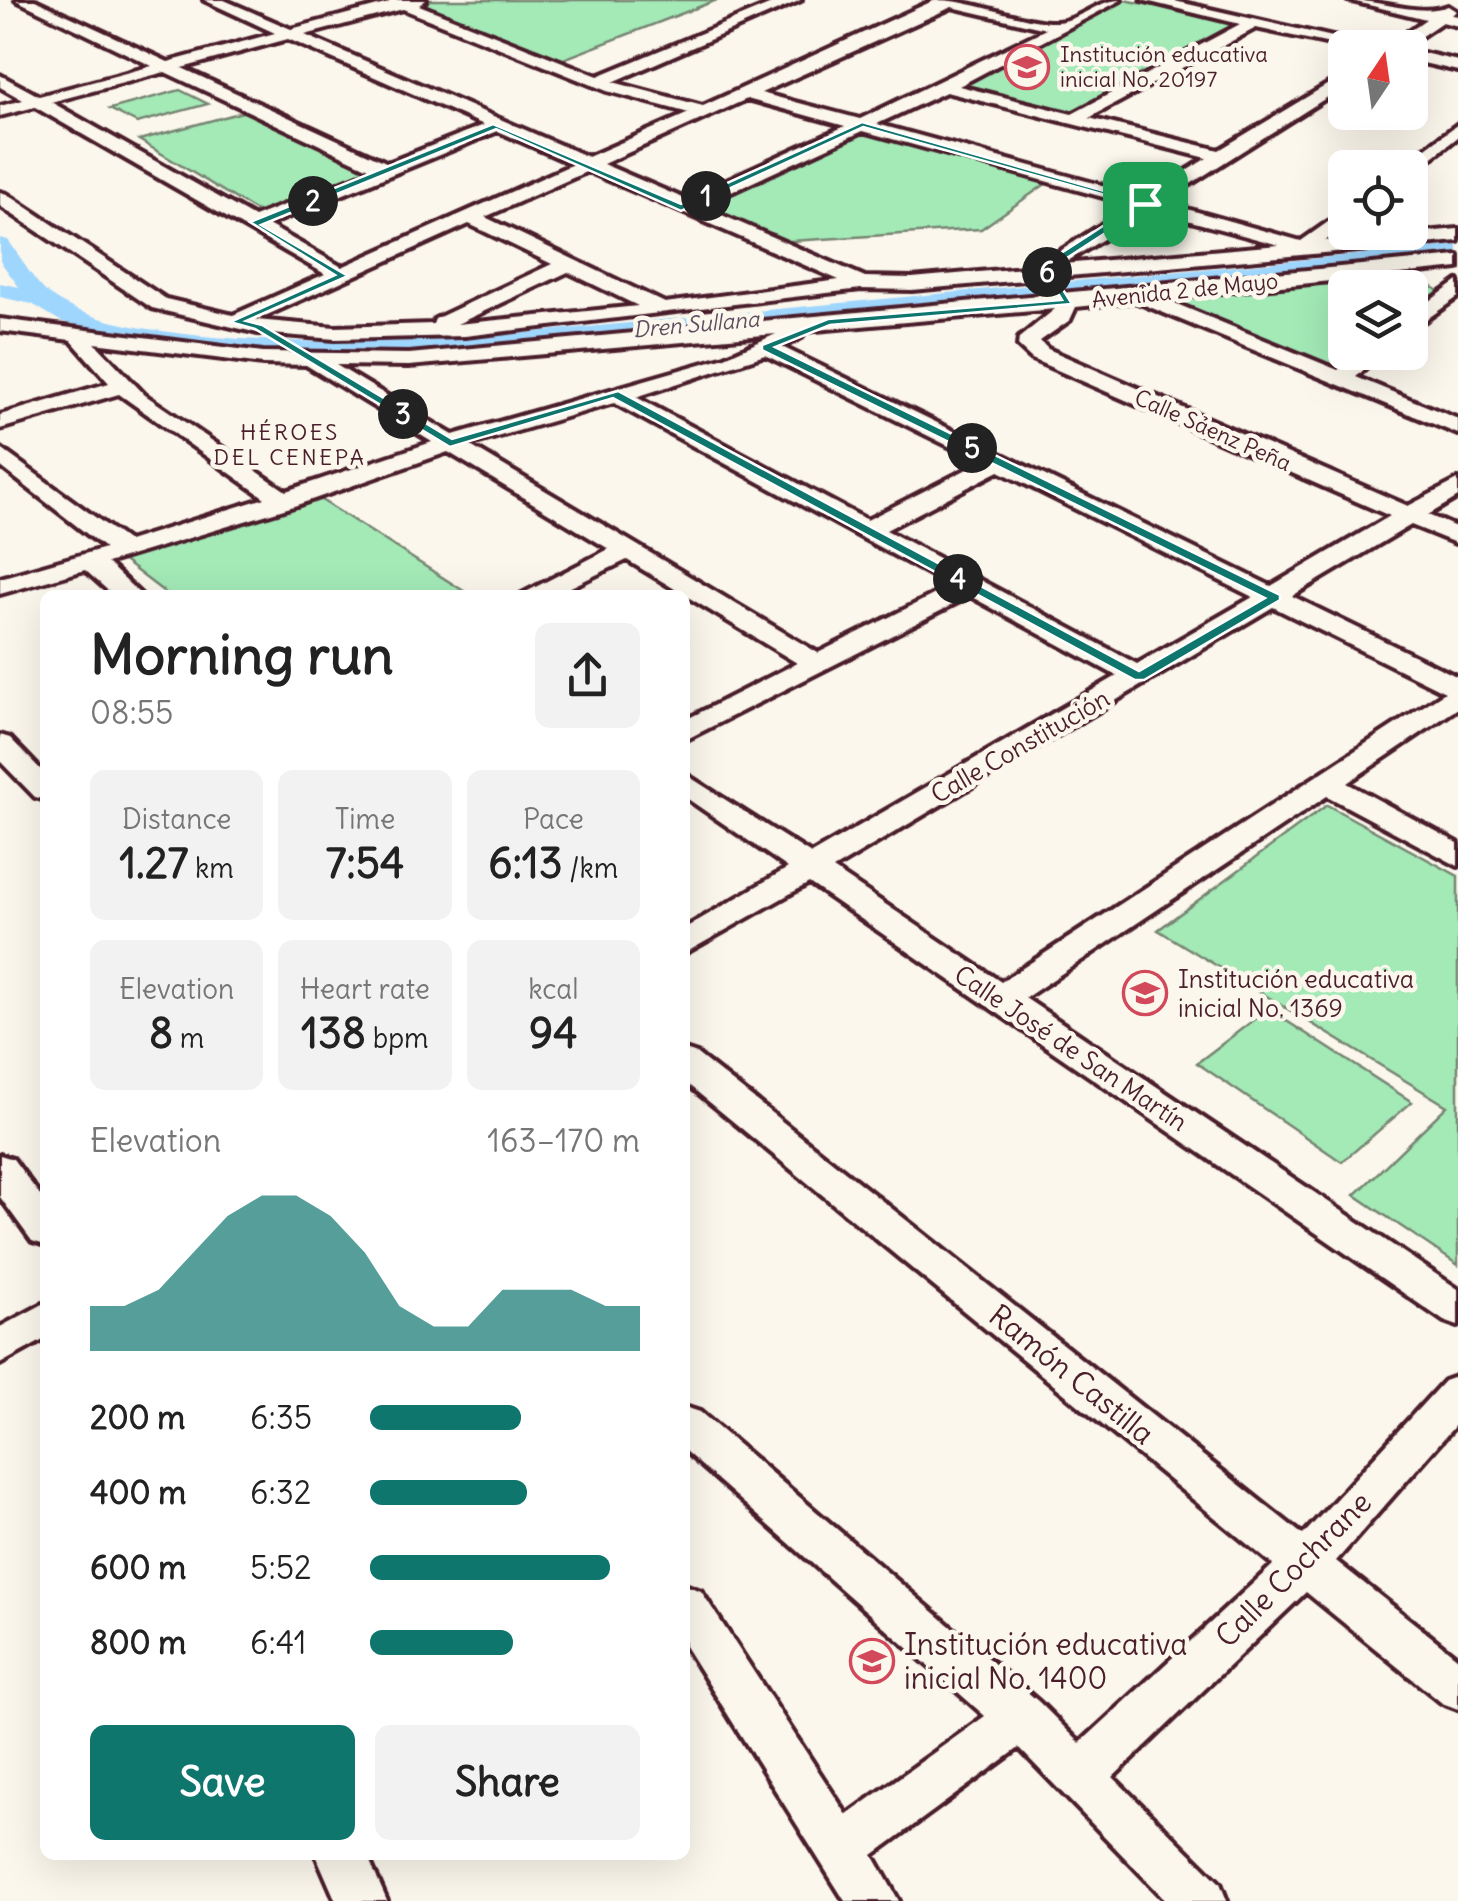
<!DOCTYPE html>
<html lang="en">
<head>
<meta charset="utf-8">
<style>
  :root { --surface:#fff; --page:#f2f2f2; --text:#222; --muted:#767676; --accent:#0f766e }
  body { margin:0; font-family:Delius,sans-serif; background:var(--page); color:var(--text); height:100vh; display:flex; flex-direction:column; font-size:38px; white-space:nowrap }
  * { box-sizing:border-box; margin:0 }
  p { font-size:32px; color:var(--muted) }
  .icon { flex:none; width:55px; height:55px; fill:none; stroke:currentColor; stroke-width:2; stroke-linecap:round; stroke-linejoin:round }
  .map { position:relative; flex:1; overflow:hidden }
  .sheet { position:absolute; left:40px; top:590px; width:650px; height:1270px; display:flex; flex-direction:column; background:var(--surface); border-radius:15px; box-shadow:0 10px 40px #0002 }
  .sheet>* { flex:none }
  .needle { width:65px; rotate:13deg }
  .controls { position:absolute; left:1328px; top:30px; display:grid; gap:20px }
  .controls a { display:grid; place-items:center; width:100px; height:100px; border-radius:15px; background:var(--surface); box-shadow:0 10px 40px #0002; font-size:50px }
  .pin { position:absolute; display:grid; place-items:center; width:85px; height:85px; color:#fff; margin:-42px; border-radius:20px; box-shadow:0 5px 15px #0006 }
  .km { position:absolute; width:50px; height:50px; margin:-25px; border-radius:50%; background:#222; color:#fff; font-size:28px; line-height:50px; text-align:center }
  .round { display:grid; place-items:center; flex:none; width:105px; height:105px; border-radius:15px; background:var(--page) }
  .overview { display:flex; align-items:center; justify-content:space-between; height:170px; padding:0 50px }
  h1 { font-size:55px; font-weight:800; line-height:75px }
  .figures { display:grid; grid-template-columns:repeat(3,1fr); gap:15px; height:170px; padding:10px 50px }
  .figures div { display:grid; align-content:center; border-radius:15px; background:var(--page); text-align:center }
  .figures b { font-size:42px; font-weight:800 }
  .figures small { font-size:28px; font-weight:400 }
  .figures p { font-size:28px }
  .chart { height:280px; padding:20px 50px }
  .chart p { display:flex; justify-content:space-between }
  .chart svg { width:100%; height:180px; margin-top:10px; fill:var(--accent); opacity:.7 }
  .cta { display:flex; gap:20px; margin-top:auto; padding:20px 50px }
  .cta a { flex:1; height:115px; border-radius:15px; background:var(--accent); color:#fff; font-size:40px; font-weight:800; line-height:115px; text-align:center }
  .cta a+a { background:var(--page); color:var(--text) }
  ul { padding:0 50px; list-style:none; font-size:32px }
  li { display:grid; grid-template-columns:160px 120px 1fr; align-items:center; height:75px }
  li i { height:25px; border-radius:12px; background:var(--accent) }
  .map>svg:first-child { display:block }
</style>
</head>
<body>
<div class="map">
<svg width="1458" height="1901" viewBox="0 0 1458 1901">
  <rect width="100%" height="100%" fill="#fbf7ec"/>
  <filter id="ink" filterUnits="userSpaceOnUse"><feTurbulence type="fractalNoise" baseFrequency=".01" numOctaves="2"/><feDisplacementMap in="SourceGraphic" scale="20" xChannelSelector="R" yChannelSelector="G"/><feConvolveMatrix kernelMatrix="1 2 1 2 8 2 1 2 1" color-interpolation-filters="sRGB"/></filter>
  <g filter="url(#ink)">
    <!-- green -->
    <path fill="#a3eab7" stroke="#768471" stroke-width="2.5" d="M431,0H717L556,62L418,3Z
      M1124,0L1241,22L1075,114L955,84Z
      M180,90L208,104L137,123L110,109Z
      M246,111L366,170L261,214L139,140Z
      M862,131L1047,183L981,229L775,242L688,204Z
      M1415,276L1444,294L1410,318V288H1345V352L1363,353L1337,372L1152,299Z
      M315,496L470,595H168L121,559Z
      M1327,805L1458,876V1265L1355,1195L1447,1106L1158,930Z
      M1268,1009L1412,1102L1342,1162L1197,1063Z"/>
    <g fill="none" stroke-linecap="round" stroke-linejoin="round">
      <!-- canal -->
      <path fill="#9fd6fe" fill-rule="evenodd" d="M0,238L8,240C21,257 33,282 50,295C120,349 358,343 448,340L1458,245V259L448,354L341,358L185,348L62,322L32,304L0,297V283L19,287L0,261Z"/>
      <defs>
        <path id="minor" d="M16,0H35L168,62L275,33L204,0H224L291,29L389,3L387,0H426L419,5L598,76L781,0H801L613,82L703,106L935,0C976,0 1022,23 1057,22C1079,21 1097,0 1121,0L959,86L1072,114L1240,24L1142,0H1170L1381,48H1349L1256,28L1089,118L1219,150L1345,74V86L1162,202L1301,241L1345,210V225L1325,241L1458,229V241L912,290L861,289L465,336L335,339L258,333L152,308L0,206V192L7,194L166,299L233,315L325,274L35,107L0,116V106L23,100L0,87V75L39,96L152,66ZM952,7L1046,29L860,119L761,93ZM403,9L607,91L689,113L588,157L305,35ZM288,39L484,125L388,163L182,68ZM165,72L373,170L254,217L51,102ZM946,92L1207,158L1145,197L877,124ZM747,99L845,126L685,199L603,164ZM498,131L573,164L342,267L268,225ZM863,131L1132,205L1035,267L912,278L865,277L701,206ZM588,171L839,280L665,303L485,217ZM1150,210L1279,245L1063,264ZM469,224L552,264L435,319L433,324L335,327L256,320ZM568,272L638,306L457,324Z
          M1348,0C1379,0 1420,17 1448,6L1456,11L1452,15L1458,16V26L1442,22L1404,48H1385L1426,19Z
          M1410,50L1458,61V71L1410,60Z
          M1458,124V137L1414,172L1399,168Z
          M1458,256V268L1162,298L1338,370L1360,352H1384L1356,377L1458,419V434L1135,301L1076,307L1070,320L1040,341L1048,349L1408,506L1458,480V497L1428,515L1458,528V544L1411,525L1292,596L1458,677V708L1347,783L1458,843V866L1327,796L1025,998L1458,1289V1326L1444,1321L809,883L685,953V928L788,868L685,797V774L811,854L1117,676L970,596L685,740V720L797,663L627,560L554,595H520L609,549L448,452L294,506L107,563L141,595H113L85,570L0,594V578L105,548L0,466V448L128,541L265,498L119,394L0,429V415L109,383L71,340L0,331V319L263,352L409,354ZM1055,309L1019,338L1018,346L1032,359L1390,516L1271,586L782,347L802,337L804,331ZM776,334L725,357L453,435L336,365L409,366ZM95,343L263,364L306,365L432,442L286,491L145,395ZM765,355L981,462L867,520L636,397ZM614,403L951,586L818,653L469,445ZM999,471L1253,597L1137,664L886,530ZM1273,607L1445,692L1001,982L833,869Z
          M1458,281V297L1410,331V315Z
          M0,735L10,738L45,774V800L35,797L0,761Z
          M685,1050L697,1054L1303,1535L1444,1381L1458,1376V1422L1336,1561L1458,1658V1709L1442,1703L1306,1592L1113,1777L1220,1883L1227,1901H1167L1019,1748L873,1855L899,1901H845L685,1646V1585L701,1591L847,1815L985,1716L685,1451V1407L700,1412L1039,1702L1080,1743L1273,1565L685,1082Z
          M0,1155L13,1159L45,1202V1245L32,1241L0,1197Z
          M45,1303V1339L0,1364V1327Z
          M316,1855H367L387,1901H336Z"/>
      </defs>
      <!-- minor casing -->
      <use href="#minor" stroke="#4a1f2b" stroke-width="8"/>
      <!-- minor -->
      <use href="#minor" fill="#fbf7ec" fill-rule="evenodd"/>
    </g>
  </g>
  <!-- route -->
  <path fill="#0f766e" stroke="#fff" stroke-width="2.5" fill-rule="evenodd" d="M862,122L1150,204L1050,269L1072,304L830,325L775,347L1280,595V600L1144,680H1135L613,398L450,447L255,329L230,322L335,275L250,222L493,124L681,204ZM863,127L1137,204L1041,266L1062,300L828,319L762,345V350L1265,598L1139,671L618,391L452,439L262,325L246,321L348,276L261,225L496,129L681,211Z"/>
  <!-- icons -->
  <defs>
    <symbol id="school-ring" viewBox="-11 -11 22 22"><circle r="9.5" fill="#fbf7ec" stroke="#d1495b" stroke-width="1.5"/><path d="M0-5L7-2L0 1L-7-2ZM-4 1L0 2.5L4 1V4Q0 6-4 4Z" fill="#d1495b"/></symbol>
  </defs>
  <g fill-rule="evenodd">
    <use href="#school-ring" x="1002" y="42" width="50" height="50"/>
    <use href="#school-ring" x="1120" y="968" width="50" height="50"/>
    <use href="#school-ring" x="847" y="1636" width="50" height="50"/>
  </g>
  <g text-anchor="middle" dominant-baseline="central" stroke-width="9" stroke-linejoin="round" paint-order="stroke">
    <!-- far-poi labels -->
    <g font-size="22" fill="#4a1f2b" stroke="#fbf7ec" text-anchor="start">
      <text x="1060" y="54">Institución educativa<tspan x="1060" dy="25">inicial No. 20197</tspan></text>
    </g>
    <!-- far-street labels -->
    <g font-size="22" fill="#4a1f2b" stroke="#fbf7ec">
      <text transform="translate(1185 290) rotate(-6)">Avenida 2 de Mayo</text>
      <text transform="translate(1213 430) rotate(24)">Calle Sáenz Peña</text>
    </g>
    <!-- far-water labels -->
    <g font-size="22" font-style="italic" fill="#5f4d60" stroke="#fbf7ec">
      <text transform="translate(696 324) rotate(-5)">Dren Sullana</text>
    </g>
    <!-- far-neighbourhood labels -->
    <g font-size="22" letter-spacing="2.5" fill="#4a1f2b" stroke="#fbf7ec">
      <text x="290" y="432">HÉROES<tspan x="290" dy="25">DEL CENEPA</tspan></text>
    </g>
    <!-- street labels -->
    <g font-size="25" fill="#4a1f2b" stroke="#fbf7ec">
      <text transform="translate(1020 746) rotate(-30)">Calle Constitución</text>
      <text transform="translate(1071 1048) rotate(34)">Calle José de San Martín</text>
    </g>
    <!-- poi labels -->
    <g font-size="25" fill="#4a1f2b" stroke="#fbf7ec" text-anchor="start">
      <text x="1178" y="979">Institución educativa<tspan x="1178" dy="29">inicial No. 1369</tspan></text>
    </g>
    <!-- near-street labels -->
    <g font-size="30" fill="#4a1f2b" stroke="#fbf7ec">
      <text transform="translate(1072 1374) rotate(39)">Ramón Castilla</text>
      <text transform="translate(1293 1569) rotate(-45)">Calle Cochrane</text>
    </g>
    <!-- near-poi labels -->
    <g font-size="30" fill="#4a1f2b" stroke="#fbf7ec" text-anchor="start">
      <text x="904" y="1644">Institución educativa<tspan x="904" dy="34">inicial No. 1400</tspan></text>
    </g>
  </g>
</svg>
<div class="controls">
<a><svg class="needle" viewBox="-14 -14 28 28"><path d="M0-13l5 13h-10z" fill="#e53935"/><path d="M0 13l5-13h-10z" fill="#767676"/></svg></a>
<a><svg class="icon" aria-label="locate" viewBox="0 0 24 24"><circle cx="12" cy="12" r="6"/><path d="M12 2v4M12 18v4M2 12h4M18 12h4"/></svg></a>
<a><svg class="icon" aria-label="layers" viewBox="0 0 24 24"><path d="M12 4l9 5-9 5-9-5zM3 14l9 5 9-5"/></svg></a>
</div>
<div class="pin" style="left:1145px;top:204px;background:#1e9e55"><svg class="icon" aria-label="arrive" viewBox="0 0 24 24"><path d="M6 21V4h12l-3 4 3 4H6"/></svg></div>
<b class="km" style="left:706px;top:196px">1</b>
<b class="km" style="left:313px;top:201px">2</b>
<b class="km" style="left:403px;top:414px">3</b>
<b class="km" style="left:958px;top:579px">4</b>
<b class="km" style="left:972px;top:448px">5</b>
<b class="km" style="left:1047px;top:272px">6</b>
<section class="sheet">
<div class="overview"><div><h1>Morning run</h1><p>08:55</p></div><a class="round"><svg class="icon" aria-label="share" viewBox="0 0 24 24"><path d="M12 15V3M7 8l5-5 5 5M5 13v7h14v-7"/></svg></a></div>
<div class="figures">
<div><p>Distance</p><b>1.27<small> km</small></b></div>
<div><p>Time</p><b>7:54</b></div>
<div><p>Pace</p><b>6:13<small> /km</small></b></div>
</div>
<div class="figures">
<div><p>Elevation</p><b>8<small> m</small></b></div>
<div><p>Heart rate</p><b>138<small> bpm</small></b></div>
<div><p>kcal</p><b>94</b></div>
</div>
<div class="chart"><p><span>Elevation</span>163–170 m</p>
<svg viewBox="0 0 160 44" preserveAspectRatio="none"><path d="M0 44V33L10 33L20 29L30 20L40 11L50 6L60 6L70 11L80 20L90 33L100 38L110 38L120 29L130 29L140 29L150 33L160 33V44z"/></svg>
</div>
<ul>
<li><b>200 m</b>6:35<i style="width:56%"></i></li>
<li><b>400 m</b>6:32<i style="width:58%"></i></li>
<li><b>600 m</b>5:52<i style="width:89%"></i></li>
<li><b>800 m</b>6:41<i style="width:53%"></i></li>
</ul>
<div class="cta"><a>Save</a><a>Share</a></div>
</section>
</div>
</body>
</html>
